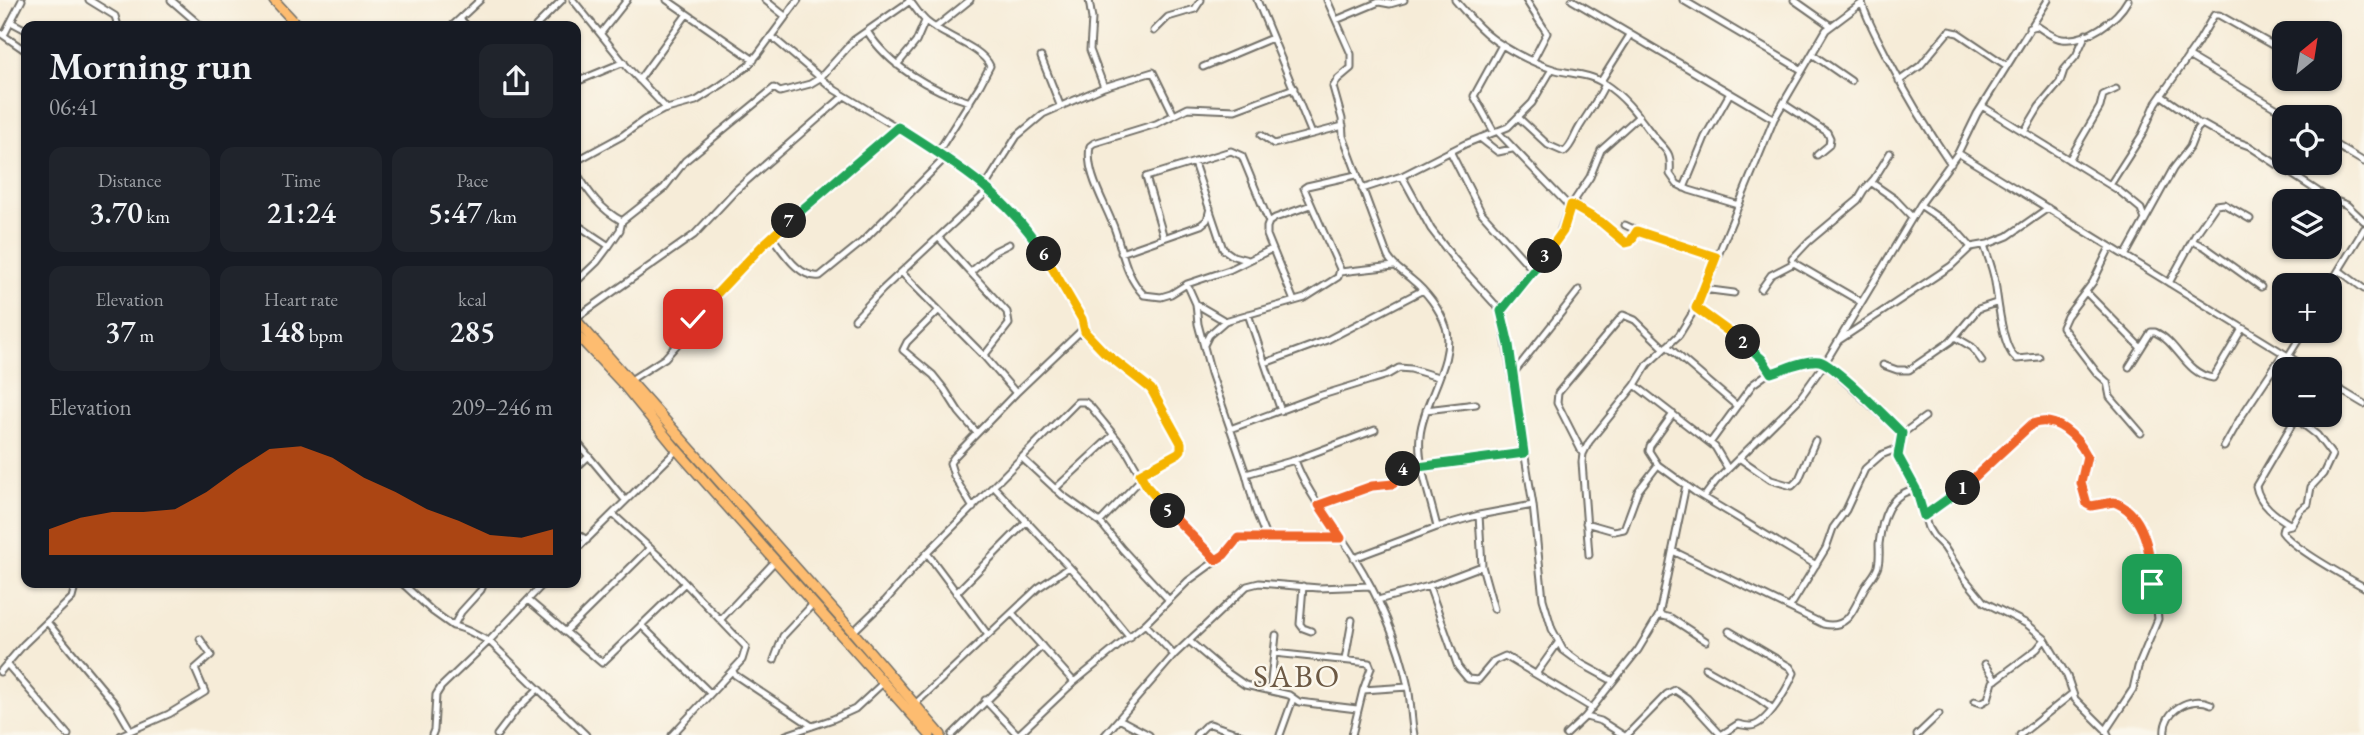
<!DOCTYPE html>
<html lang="en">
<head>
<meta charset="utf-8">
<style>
  :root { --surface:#171b24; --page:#20242c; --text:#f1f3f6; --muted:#9ea1a6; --accent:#ea580c }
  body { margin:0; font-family:"EB Garamond",serif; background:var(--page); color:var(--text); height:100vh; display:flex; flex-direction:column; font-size:26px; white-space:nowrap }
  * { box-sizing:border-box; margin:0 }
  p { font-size:23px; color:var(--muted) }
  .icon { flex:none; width:38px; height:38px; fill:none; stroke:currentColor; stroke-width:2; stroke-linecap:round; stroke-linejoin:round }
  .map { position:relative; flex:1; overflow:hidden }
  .drawer { position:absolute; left:21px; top:21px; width:560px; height:567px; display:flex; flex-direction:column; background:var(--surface); border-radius:14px; box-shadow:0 2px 5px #0004 }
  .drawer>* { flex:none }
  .needle { width:46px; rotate:30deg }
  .controls { position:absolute; left:2272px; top:21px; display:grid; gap:14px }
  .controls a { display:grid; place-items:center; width:70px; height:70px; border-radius:14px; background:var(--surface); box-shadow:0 2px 5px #0004; font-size:35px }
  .pin { position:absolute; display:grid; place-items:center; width:60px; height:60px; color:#fff; margin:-30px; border-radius:14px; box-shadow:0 4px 10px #0006 }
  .km { position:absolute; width:35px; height:35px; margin:-18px; border-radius:50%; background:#222; color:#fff; font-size:19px; line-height:35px; text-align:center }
  .round { display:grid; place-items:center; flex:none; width:74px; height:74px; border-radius:14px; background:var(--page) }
  .overview { display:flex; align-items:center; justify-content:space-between; height:119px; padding:0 28px }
  h1 { font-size:38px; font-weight:600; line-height:52px }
  .metrics { display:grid; grid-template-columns:repeat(3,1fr); gap:10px; height:119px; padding:7px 28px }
  .metrics div { display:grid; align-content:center; border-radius:14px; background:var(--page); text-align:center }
  .metrics b { font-size:30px; font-weight:600 }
  .metrics small { font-size:19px; font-weight:400 }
  .metrics p { font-size:19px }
  .chart { height:196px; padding:14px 28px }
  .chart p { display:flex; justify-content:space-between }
  .chart svg { width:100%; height:126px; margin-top:7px; fill:var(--accent); opacity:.7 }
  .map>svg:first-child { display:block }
</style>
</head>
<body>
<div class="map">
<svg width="2364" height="735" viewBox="0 0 2364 735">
  <rect width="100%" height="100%" fill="#fbf7ec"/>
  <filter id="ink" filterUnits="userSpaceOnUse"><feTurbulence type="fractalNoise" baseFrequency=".0143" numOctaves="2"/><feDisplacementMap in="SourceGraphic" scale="14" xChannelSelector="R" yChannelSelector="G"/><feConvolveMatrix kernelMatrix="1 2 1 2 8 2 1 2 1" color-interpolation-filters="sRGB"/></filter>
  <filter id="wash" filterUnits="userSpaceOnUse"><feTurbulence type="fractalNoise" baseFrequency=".00686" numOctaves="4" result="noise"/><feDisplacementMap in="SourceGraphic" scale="28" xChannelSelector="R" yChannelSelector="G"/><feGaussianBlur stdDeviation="1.57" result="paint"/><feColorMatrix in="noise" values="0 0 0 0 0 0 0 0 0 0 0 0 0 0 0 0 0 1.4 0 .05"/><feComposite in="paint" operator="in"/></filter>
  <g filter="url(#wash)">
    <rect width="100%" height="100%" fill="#f6ecd8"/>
  </g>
  <g filter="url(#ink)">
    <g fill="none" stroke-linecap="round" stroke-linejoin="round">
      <defs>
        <path id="street" d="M89,0L115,16L118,26
          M171,0L201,26
          M573,0L628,68L667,109
          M667,0L754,60
          M765,0L785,16
          M909,0C915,7 920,16 927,22C943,36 982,47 990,66L980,85L938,152
          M1089,0L1092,19L1090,50L1104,87
          M1257,0L1312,134
          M1327,0L1351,54V68L1338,79L1333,87L1342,119L1343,136L1388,257C1394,267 1402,271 1411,279C1426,291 1440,309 1446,327C1456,360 1423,402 1420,436C1417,463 1431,500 1437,527
          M1455,0C1469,16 1483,34 1502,45C1518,55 1538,65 1556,70C1571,74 1590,74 1603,83C1624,96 1637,114 1651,133C1665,152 1672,148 1670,174L1677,184L1689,190L1739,205
          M1526,0L1547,33L1533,60
          M1572,0L1774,119
          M1683,0L1802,70
          M1794,0L1831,26
          M1862,3C1868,22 1878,39 1887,57C1906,94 1927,129 1951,164
          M460,19L467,26
          M1336,20L1379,2L1390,4L1404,0
          M11,22L26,30
          M452,26L480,0
          M536,26L562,0
          M935,28L970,0
          M2029,28L2037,26C2045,31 2053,38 2062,39C2087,42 2117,20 2128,0
          M867,31C889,66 930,90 970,102
          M1154,31L1168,17L1195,9L1201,0
          M0,33L26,51
          M601,33L627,0
          M4,35L22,0
          M771,36L835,90L946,157L986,185L1014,215L1040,249L1082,319L1085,333L1104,352L1151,389L1181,443L1180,451L1140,474
          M1812,54L1851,81
          M2188,56L2291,117
          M1041,57L1060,105
          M897,65L916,42L925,21
          M1203,67L1272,38
          M639,80L687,14
          M1601,81L1630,35
          M1899,81L1920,66L1949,31L1958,33L2007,66
          M576,82L624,62
          M2162,96L2185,112L2200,125
          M1784,104L1827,132L1830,138L1829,145L1817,155
          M1982,106L2118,190L2141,209L2145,220
          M1519,118L1548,145L1564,152C1572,146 1574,136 1579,128C1588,113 1598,100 1605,84
          M1497,131L1570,207
          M1494,132L1474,96L1502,45
          M2024,132L2039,107L2060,82L2064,70L2076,56L2086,34
          M1261,135L1274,144L1343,126
          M1480,138L1498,152L1512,149
          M2329,141L2364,162
          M1450,151L1481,212L1532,269
          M1958,153L2309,369
          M2069,160L2100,107L2103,95L2116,89
          M576,161L622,136L644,120L663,110L696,101L721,85L748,66L758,54L798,0
          M1194,163L1223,249L1233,256L1248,260
          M576,172C589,193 600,209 622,221
          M1402,176L1431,229L1454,259L1501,311L1533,505L1543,599L1552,629L1563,650L1582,664L1613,681
          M1872,183L1895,199L1912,217
          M986,185L1017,136L1043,114L1104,87L1153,72L1174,115
          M2110,185L2142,135L2156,103L2197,44L2214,15H2219L2281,50
          M1684,188L1705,137L1730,93
          M1362,189L1402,176L1465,144L1508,127L1532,103L1552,69
          M1571,205L1601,222L1626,243L1630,242L1637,231
          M1920,205L1955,229L1971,247
          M1269,222L1275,218L1311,205
          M576,224L609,246
          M1625,225C1655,240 1686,244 1716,257
          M772,237C783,251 799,279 820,276L862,242L946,157
          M939,238L1007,312L1009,324L984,356
          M1164,238L1146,177L1231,151L1242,156L1269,222L1267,227V235L1294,301
          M2192,241L2205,247L2261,287
          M1984,245C1988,257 1993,269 1995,282C1998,299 2002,350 2017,359L2039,357
          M2110,247L2093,282L2067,316L2062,327L2097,373L2107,382L2110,397L2141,433
          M1272,249L1229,270L1187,284L1171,294L1161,297L1144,295C1126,277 1123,253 1115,230C1106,204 1085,174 1090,146L1094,143L1156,124L1188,108L1235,110L1294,88
          M1121,253L1201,225L1207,220L1210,208
          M2125,256L2173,169L2190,147L2197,129L2202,124L2227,138L2249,146L2328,198L2347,205L2364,221
          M2340,271L2364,289
          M971,272L995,251L1009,244
          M1340,272L1394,266
          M902,273L984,356L1016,393
          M576,282L597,262L609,246L620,230L622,221L664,188L685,161L774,88L780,92L810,84L820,78L854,40L910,1
          M2169,283L2196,234L2216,205L2224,204L2250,219
          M1187,284L1196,304L1198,324L1211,373L1246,474L1256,512L1266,537
          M2329,286L2364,229
          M1703,289L1734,293
          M1761,289L1771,275L1794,263
          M2086,292L2141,348
          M1861,302L1794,263L1792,259L1809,241L1858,200L1864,190L1874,179L1890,153
          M1196,304L1225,321L1305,298L1338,277L1340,269L1304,188L1307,186L1356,175
          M1696,308C1723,327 1753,345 1771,373
          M938,311L907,342L903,350L933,375L945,390L959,412L977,433
          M1501,311L1532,269L1557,241L1568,210L1590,177L1601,150L1639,116
          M1248,314L1281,411
          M576,318L694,235L736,190L844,96
          M855,319L882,290L989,190
          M1955,337L1972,347L1982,361
          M1838,341L1951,266L1971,247L1988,244L2008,236L2048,208
          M1204,345L1209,335L1225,321
          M1667,346L1737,406
          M2289,355L2304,331
          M1265,363L1327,340L1423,290
          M1883,365L1897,370H1909L1951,341L1978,309L1996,303
          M2129,367L2151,332H2155C2178,342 2185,374 2213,378L2242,329
          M1512,375L1579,290
          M629,381L665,358L682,339L698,313L762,245L898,127
          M2329,383L2364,404
          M1635,385L1715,447L1728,469
          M1426,410L1476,404
          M1673,414L1650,446L1649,451L1658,465L1695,492L1816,565
          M1925,417L1902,434L1898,456L1916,489L1928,528L1933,536L1944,547L1965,579L1984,602L2027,624L2045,639L2067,676L2075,699L2106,730L2108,735
          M2299,421L2317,435L2332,455L2323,474L2311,487L2308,504L2300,510L2291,525L2283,527L2282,532C2294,549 2344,576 2364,587
          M1230,429L1319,396L1387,375L1399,368L1411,369L1438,377
          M576,441L625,500
          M1710,443L1753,384L1767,374L1809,361L1825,363L1902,434
          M2224,447L2241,417L2283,354
          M1583,454L1557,403L1558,393L1623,315L1635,320L1664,348
          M1022,458L1062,495L1100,522L1122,549L1169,600
          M1739,458L1771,480L1792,486L1799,479L1815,441
          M1295,460C1308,496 1334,524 1354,557C1378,595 1399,642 1408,687C1411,702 1411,719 1414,735
          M1423,467L1524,453
          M576,468L589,456
          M1246,474L1295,460L1375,430
          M994,487L1089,588L1130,638
          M1055,489L1113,435
          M1704,497L1716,481L1800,398L1825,363L1920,205L1958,153L1977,114L2048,0
          M1319,505L1372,487L1393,484L1401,470L1423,465
          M973,508L954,476L950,463L954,457L1016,393L1085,327
          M614,515L661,558L746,647L742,660L672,735
          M1479,515L1482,566L1494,609
          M1924,516L1961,490L2032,424C2056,415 2081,437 2088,460C2079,474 2083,488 2087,504C2097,507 2108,498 2119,503C2150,520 2152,579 2157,610L2158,619L2138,667L2133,689L2106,730
          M1100,522L1142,478
          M1586,523L1614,531L1624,529L1638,491L1658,465
          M2291,525C2276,516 2259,504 2256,486L2294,421H2299L2297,415
          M576,533L587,540
          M576,550L677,450
          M1673,551L1823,624C1849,630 1854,608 1864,589C1868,581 1876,574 1878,566C1880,558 1879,551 1879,544C1882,518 1888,494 1916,489
          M927,553L988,635
          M1589,555L1582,462L1583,454L1589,442L1635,385L1648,364L1679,335L1698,304L1774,119L1826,30L1862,3
          M1354,558L1437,527L1479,515L1533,505
          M402,583L432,611L453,626C465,627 478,637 489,641L586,735
          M1303,586L1300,624L1303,628L1311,631
          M1429,586L1458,667L1468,679L1478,680L1494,661L1505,656L1592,708
          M956,593L1026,522
          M528,600L602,663L685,583
          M1378,600L1429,586L1482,566
          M1790,607L1826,548L1833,528L1846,510L1865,469L1881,455L1899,448
          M1012,613L1074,682
          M1659,615L1671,618L1706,641
          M721,619L776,560
          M47,622L116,705L130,729
          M1145,624L1174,655
          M454,625L461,612L481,590L484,583
          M641,625L710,693
          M565,632L650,548
          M853,632L886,600L927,553L1077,402H1085L1091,407L1126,450L1148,488L1216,560
          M1189,641L1222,669L1245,685L1289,695L1299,702L1357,709
          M1274,653L1369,663L1371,668L1363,690
          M774,660L783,636L814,603
          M1345,660L1352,620
          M7,664L68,735
          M1985,664L1996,680
          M1705,668L1758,698L1773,709
          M733,671L735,675L812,726
          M0,672L24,644L72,598L76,583
          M1536,674L1558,643
          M1270,690L1276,635
          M985,700L1018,735
          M1975,701L1981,703L1988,699L1993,682L2037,649L2045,639
          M914,705L1038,588L1069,567
          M1586,717L1601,721L1623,735
          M1119,719L1149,735
          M121,735L169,714L205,692L195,669L211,655L200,639
          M432,735L434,730L436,695L441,687L489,641L544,583
          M497,735L516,710L537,690
          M786,735L833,719L855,709L884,682
          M952,735L1042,646
          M1018,735L1074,682L1145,624L1188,581L1224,555L1238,538H1341
          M1105,735L1174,655L1247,586L1259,583L1319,588L1370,586
          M1196,735L1205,726L1210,724L1242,735
          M1280,735L1293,699
          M1352,735L1363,690L1408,687
          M1566,735L1585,717L1638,650L1659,615L1686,485
          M1627,735L1667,694L1675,690L1687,698L1721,735
          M1721,735L1738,724C1742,725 1746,726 1750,726C1767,726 1788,687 1794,673L1790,667L1729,631
          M1917,735L1939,714
          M2020,735L2073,693
          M2165,735C2162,710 2191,695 2211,704"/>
        <path id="primary" d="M274,0L298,26
          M576,320L853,632L941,735
          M576,334L623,384L677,450L930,735"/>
      </defs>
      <!-- street casing -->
      <use href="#street" stroke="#726f68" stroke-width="9"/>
      <!-- primary casing -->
      <use href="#primary" stroke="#726f68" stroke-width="12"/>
      <!-- street -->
      <use href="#street" stroke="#fff" stroke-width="5"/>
      <!-- primary -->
      <use href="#primary" stroke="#fdbc6f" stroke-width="9"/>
    </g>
  </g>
  <g fill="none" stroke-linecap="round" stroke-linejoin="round" filter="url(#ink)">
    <defs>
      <path id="split-1" d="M1963,488L2032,424C2056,415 2077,436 2087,456L2081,483L2087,504L2091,506L2114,502C2145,513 2151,556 2152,584"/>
      <path id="split-2" d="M1743,342L1762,359L1771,373C1785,369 1805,359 1819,361C1833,363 1889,420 1902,433L1898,456L1916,489L1924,516L1963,488"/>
      <path id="split-3" d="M1545,256L1563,231L1571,205L1601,222L1626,243L1630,242L1637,231L1716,257L1696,308L1743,342"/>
      <path id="split-4" d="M1403,469L1524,453L1509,345L1501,311L1545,256"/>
      <path id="split-5" d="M1168,511L1216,560L1224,555L1238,538H1341L1319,505L1372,486L1393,484L1403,469"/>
      <path id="split-6" d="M1044,254L1082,319L1085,332L1104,352L1151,389L1181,443V450L1178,453L1140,474L1148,488L1168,511"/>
      <path id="split-7" d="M789,221L898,127C955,163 1007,195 1044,254"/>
      <path id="split-8" d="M693,319L762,246L789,221"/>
    </defs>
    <!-- split-1 casing -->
    <use href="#split-1" stroke="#fff" stroke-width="14"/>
    <!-- split-2 casing -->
    <use href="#split-2" stroke="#fff" stroke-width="14"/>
    <!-- split-3 casing -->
    <use href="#split-3" stroke="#fff" stroke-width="14"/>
    <!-- split-4 casing -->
    <use href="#split-4" stroke="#fff" stroke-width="14"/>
    <!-- split-5 casing -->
    <use href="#split-5" stroke="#fff" stroke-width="14"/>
    <!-- split-6 casing -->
    <use href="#split-6" stroke="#fff" stroke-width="14"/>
    <!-- split-7 casing -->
    <use href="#split-7" stroke="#fff" stroke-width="14"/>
    <!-- split-8 casing -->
    <use href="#split-8" stroke="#fff" stroke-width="14"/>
    <!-- split-1 -->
    <use href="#split-1" stroke="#f0652b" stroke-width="9"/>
    <!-- split-2 -->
    <use href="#split-2" stroke="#22a559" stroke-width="9"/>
    <!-- split-3 -->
    <use href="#split-3" stroke="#f5b400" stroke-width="9"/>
    <!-- split-4 -->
    <use href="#split-4" stroke="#22a559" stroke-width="9"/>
    <!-- split-5 -->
    <use href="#split-5" stroke="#f0652b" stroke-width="9"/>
    <!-- split-6 -->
    <use href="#split-6" stroke="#f5b400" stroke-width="9"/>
    <!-- split-7 -->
    <use href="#split-7" stroke="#22a559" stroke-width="9"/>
    <!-- split-8 -->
    <use href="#split-8" stroke="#f5b400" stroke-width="9"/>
  </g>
  <g text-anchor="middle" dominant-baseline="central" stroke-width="5" stroke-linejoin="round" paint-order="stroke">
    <!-- quarter labels -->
    <g font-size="32" letter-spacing="2" fill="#6c5944" stroke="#fbf7ec">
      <text x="1297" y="676">SABO</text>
    </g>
  </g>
</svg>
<div class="controls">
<a><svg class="needle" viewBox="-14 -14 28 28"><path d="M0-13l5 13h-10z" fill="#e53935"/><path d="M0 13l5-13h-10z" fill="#9ea1a6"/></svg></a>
<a><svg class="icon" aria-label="locate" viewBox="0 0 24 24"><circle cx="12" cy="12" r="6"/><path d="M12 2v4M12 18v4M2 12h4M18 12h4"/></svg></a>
<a><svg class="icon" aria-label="layers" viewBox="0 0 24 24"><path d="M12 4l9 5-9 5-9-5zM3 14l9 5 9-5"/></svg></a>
<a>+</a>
<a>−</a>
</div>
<div class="pin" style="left:2152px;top:584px;background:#1e9e55"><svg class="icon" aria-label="arrive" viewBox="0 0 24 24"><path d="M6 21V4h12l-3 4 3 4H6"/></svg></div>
<div class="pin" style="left:693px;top:319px;background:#d93025"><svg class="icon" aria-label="check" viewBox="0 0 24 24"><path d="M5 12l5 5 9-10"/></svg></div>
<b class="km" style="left:1963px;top:488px">1</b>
<b class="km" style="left:1743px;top:342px">2</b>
<b class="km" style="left:1545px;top:256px">3</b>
<b class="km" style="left:1403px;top:469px">4</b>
<b class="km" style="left:1168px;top:511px">5</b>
<b class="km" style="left:1044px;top:254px">6</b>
<b class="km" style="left:789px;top:221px">7</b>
<section class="drawer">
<div class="overview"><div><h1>Morning run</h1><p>06:41</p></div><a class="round"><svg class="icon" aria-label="share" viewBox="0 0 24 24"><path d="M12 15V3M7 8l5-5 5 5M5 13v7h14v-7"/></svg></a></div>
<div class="metrics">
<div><p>Distance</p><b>3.70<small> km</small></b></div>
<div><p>Time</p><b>21:24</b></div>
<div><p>Pace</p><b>5:47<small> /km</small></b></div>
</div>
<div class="metrics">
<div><p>Elevation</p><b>37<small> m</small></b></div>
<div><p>Heart rate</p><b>148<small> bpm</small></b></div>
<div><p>kcal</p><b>285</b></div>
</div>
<div class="chart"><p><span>Elevation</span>209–246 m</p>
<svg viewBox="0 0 160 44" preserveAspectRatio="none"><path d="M0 44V35L10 31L20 29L30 29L40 28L50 22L60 14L70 7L80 6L90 10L100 17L110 22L120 28L130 32L140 37L150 38L160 35V44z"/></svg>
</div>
</section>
</div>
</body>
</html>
